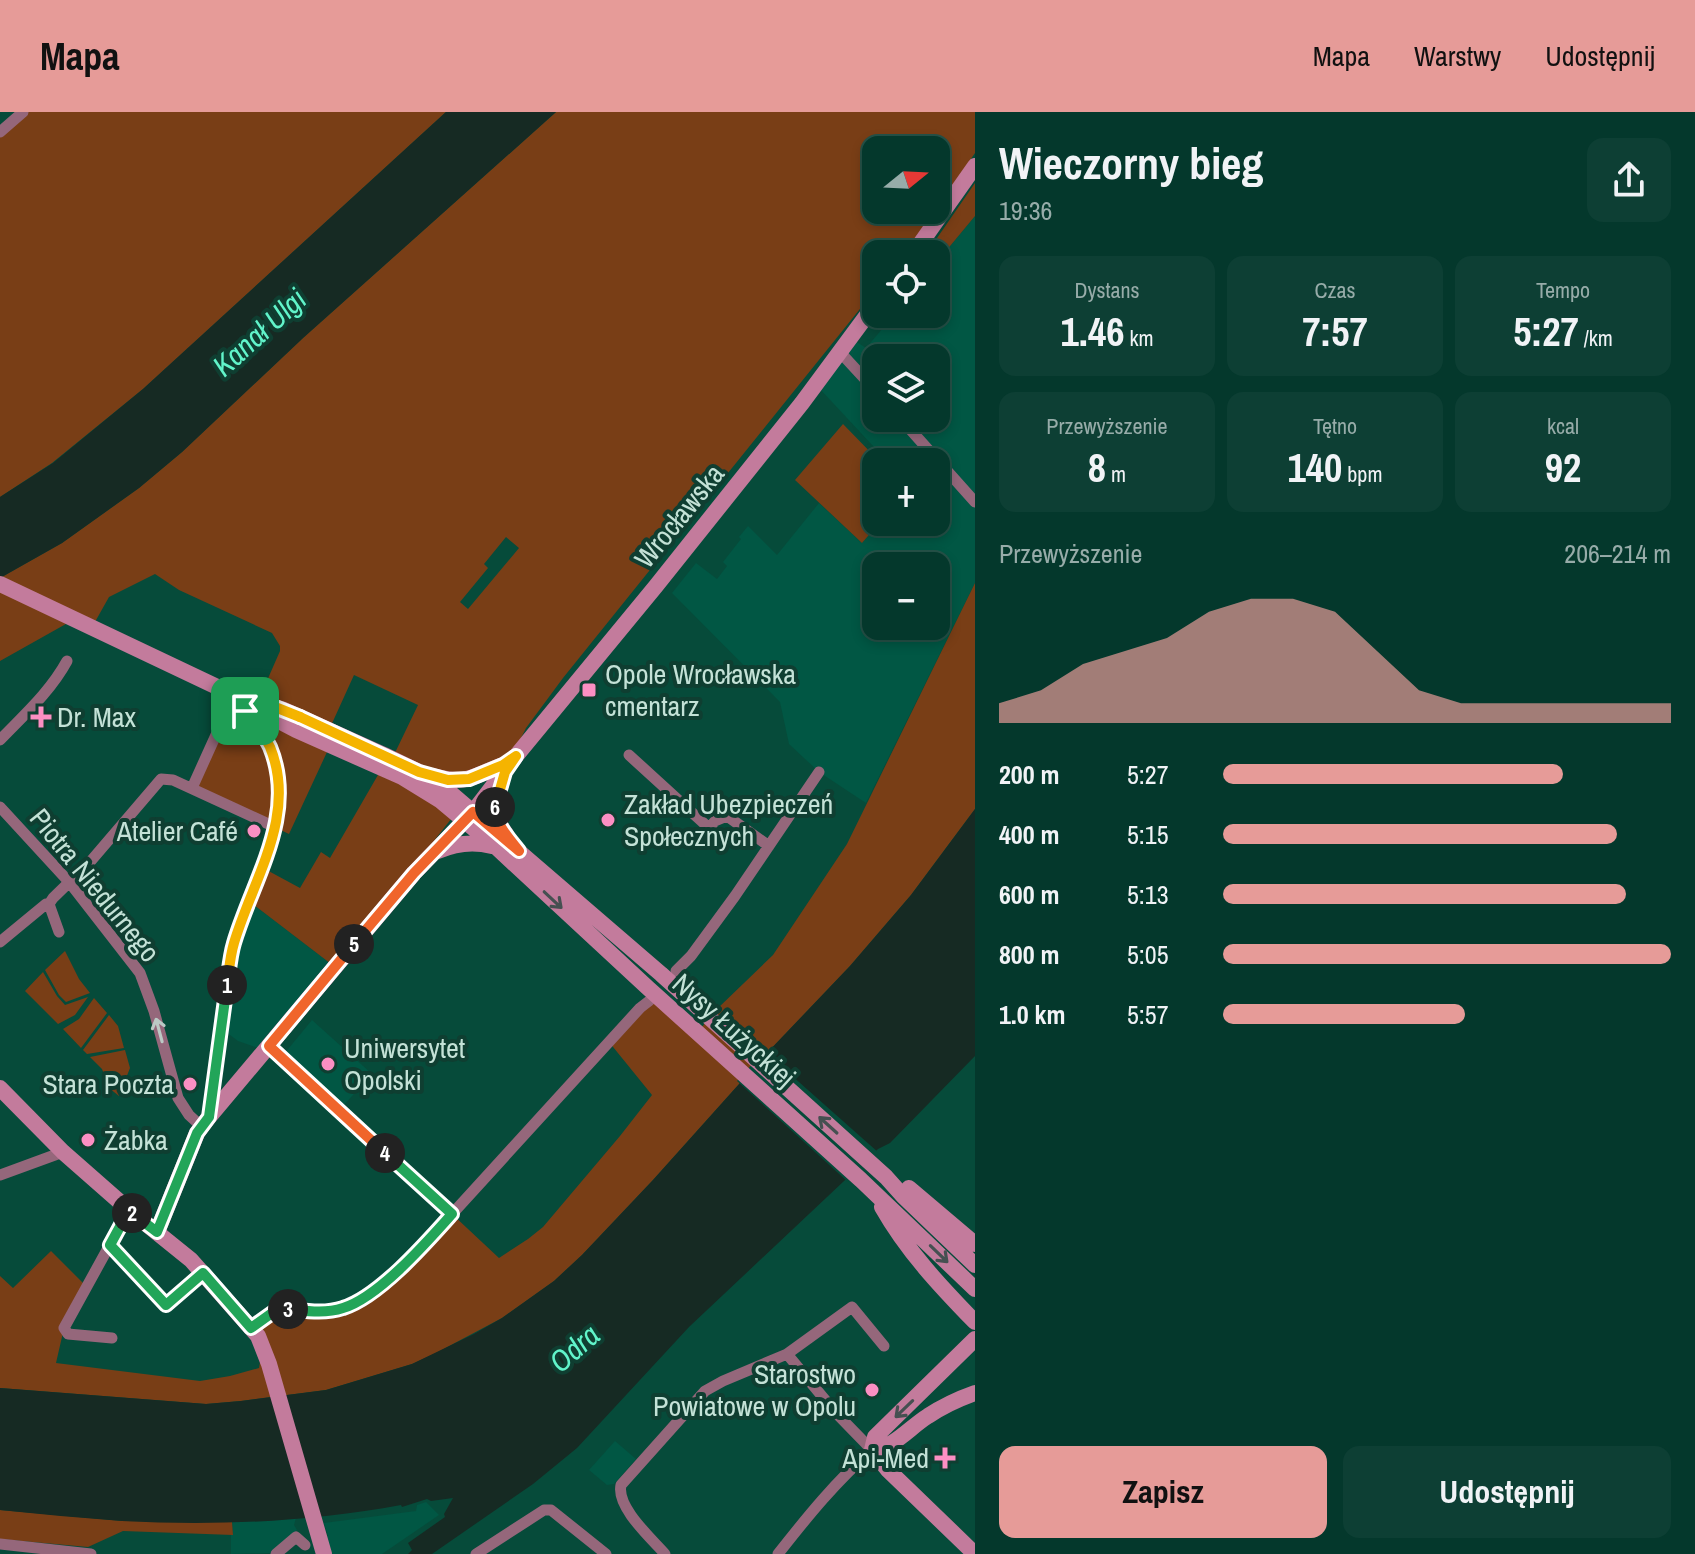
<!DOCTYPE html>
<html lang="pl">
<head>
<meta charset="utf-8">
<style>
  :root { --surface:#04382c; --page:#0d3f34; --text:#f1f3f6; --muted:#97aca9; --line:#255248; --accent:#e69b98 }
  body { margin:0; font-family:"Archivo Narrow",sans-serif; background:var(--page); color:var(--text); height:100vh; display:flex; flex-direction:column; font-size:30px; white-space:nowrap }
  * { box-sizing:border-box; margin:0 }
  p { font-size:26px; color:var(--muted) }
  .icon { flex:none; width:44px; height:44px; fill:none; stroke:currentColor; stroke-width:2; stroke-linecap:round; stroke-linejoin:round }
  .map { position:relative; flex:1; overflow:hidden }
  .details { display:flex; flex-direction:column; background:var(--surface); width:720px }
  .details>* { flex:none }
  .needle { width:52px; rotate:72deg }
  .fabs { position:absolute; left:862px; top:24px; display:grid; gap:16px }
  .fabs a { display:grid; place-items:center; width:88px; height:88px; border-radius:16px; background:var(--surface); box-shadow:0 4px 12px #0003,0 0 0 2px var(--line); font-size:40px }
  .pin { position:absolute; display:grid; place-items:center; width:68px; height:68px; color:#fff; margin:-34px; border-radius:16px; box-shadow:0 4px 12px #0006 }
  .km { position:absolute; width:40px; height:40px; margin:-20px; border-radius:50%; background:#222; color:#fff; font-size:22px; line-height:40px; text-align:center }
  .round { display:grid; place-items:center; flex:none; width:84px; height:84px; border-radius:16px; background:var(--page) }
  .head { display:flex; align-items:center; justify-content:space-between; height:136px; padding:0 24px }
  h1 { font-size:44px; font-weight:700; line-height:60px }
  .stats { display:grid; grid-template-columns:repeat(3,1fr); gap:12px; height:136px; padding:8px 24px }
  .stats div { display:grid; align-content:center; border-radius:16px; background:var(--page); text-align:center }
  .stats b { font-size:40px; font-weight:700 }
  .stats small { font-size:22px; font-weight:400 }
  .stats p { font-size:22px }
  .chart { height:224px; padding:16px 24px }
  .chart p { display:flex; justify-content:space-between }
  .chart svg { width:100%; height:144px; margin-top:8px; fill:var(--accent); opacity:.7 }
  .action { display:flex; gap:16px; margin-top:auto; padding:16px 24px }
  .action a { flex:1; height:92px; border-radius:16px; background:var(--accent); color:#111; font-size:32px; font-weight:700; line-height:92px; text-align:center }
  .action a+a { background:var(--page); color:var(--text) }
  ul { padding:0 24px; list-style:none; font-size:26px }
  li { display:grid; grid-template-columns:128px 96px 1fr; align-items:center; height:60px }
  li i { height:20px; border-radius:10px; background:var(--accent) }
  header { display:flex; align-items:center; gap:48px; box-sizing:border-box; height:112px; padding:0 40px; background:var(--accent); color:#111 }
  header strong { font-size:38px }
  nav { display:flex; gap:44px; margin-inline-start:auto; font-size:28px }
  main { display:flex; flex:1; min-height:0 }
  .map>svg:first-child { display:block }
</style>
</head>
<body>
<header>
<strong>Mapa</strong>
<nav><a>Mapa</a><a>Warstwy</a><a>Udostępnij</a></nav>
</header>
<main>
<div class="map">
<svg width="975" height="1442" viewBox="0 0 975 1442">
  <rect width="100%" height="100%" fill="#064b3a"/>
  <!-- built -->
  <path fill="#015744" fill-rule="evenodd" d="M975,104V471L866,691L819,660L789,632L780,590L672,481L696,451L717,467L727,454L723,450L741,427L739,425L748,414L777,443L819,391L862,431L880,410H936V350H888L819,276L854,228L866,236L895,202H936V151ZM876,246H936V306H876ZM876,454H936V514H876Z
    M250,790L335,855L261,937L238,929L226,920L231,841Z
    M312,908L372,962L343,994L284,942Z
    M615,1329L636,1347L614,1372L607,1373L589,1358Z
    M426,1390L439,1403L382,1442H330L323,1426L328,1424L324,1411L416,1399L417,1393Z
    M296,1406L294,1413L297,1418L294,1421L270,1441L231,1442V1423L233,1422L232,1410Z"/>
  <!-- green -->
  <path fill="#793e16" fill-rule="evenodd" d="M23,0H446L143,277L52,351L0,385V20Z
    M556,0H975V41L936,98V38H876V98H936L903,142H876V177L563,566L526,616L515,638L486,659L469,667L392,647L418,593L354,563L329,618L259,587L280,539V534L272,521L179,478L155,462L109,485L91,517L73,508L0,549V466L62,431L139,376L182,340L303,226ZM506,425L519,436L468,497L460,490L488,456L484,452Z
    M975,71V104L936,151V142H926Z
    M843,312L880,350H876V410H880L862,431L795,368Z
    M975,471V697L911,783L850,854L767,941L653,1068L582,1143L554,1169L502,1206L436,1241L412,1252L326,1278L241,1289L206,1292L0,1276V1164L13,1176L51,1139L86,1174L64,1216L56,1251L200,1269L230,1264L259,1256L260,1250L251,1216L279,1196L350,1194L452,1102L499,1146L528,1127L543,1115L620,1024L652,983L609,930L651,882L696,922L717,897L773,843L847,732Z
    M229,593L327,640L289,722L192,676Z
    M382,656L455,702L335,855L250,790L263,756L300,776L321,740L330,746Z
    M65,839L79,867L90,881L66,890L59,883L45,858Z
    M43,860L57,884L65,893L88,885L75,903L58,912L25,879Z
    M94,886L107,901L81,936L63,917L79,907Z
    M109,903L118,914L124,936L87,942L83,938Z
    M125,938L130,956L119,984L109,976L102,957L90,945Z
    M0,1398L123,1409L232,1410L233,1423L123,1419L88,1435L0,1427Z"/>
  <!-- water -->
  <path fill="#162a23" d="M446,0H556L303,226L182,340L139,376L62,431L0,466V385L53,351L143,277Z
    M975,697V944L890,1031L878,1037L689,1215L577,1336L533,1372L432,1442H408L412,1438L408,1431L445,1405L444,1402L453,1386L431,1389L427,1387L402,1395L401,1393C310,1410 214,1414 122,1409C81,1406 40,1402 0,1398V1276L206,1292L241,1289L326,1278L412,1252L474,1222L502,1206L554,1169L582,1143L653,1068L767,941L850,854L911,783Z"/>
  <!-- pier -->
  <path fill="#064b3a" d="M764,939L879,1041L848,1070L737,969Z"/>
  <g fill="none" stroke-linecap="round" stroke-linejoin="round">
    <!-- street -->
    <path stroke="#95677b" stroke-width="11" d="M0,20L23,0
      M839,239L876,279
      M900,306L975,390
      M0,628C24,603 50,580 67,549
      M629,643L709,716L715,709L727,704L769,734
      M192,676L225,603
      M0,695L70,771L140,861L154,899L178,986L189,1003L202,1015
      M59,820L49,792L53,786L90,750L161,667L173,668L275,715
      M0,830L46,792H49
      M676,859L691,844L735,784L819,660
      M269,934L452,1102
      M209,1003L231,841L273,728L278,692L277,664L270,635L258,615L233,583
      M0,1063L63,1040
      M110,1133L166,1193L203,1161
      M251,1216L279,1196L306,1200L341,1197L357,1190L384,1170L432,1124L640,896L649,889
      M112,1226L68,1222L64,1216L129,1098
      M0,1432L91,1442
      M276,1442L296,1425L305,1433
      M476,1442L544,1398H551L606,1442
      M665,1442C651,1426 616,1395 621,1373L705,1279L723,1269L787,1242L852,1195L884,1234
      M778,1442C807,1405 837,1368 872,1338L836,1301L787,1242"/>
    <!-- secondary -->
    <path stroke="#c37b9c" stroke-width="16" d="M913,142L975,54
      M0,472L232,582L284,598L384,643L419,660L446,677L661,862L886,1065L903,1084L975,1153
      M256,597L296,618L402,665L441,689L496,735L648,876L861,1068L975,1177
      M432,664C469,673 470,665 503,653
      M502,669C495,691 491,703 506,722
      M438,739C456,731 473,729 492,734
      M0,976L63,1040L129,1098L191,1148L258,1224L269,1252L324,1442
      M909,1076L975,1132
      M882,1095C907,1139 940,1174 975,1210
      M157,1120L197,1021L209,1005L414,761L473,700L516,644L656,474L802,291L876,191
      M872,1338L875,1325L975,1227
      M872,1338L888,1358L975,1442
      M872,1338C894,1336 910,1315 928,1304C943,1294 958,1287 975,1281"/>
  </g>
  <!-- one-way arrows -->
  <defs><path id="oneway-shaft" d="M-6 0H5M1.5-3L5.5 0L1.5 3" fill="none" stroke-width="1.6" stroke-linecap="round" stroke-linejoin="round" transform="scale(2)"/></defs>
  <g stroke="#455051">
    <use href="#oneway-shaft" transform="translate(553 788) rotate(43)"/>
    <use href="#oneway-shaft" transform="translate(828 1013) rotate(-138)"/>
    <use href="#oneway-shaft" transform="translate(939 1142) rotate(44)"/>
    <use href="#oneway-shaft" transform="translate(904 1297) rotate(136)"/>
  </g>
  <use stroke="#bbc9c5" href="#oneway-shaft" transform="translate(159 918) rotate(-105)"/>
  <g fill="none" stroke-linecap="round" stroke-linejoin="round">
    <defs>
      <path id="split-1" d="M227,873C229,859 230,844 234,831C253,767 298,703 270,635C264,622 254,611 245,599"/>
      <path id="split-2" d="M132,1101L157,1120L197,1021L209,1005L227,873"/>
      <path id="split-3" d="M132,1101L129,1098L110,1133L166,1193L203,1161L251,1216L279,1196L288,1197"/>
      <path id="split-4" d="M288,1197C307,1199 325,1202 343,1196C379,1185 427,1130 452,1102L385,1041"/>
      <path id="split-5" d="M354,832L269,934L385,1041"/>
      <path id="split-6" d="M354,832L414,761L473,700L519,739C508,725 496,713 495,695"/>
      <path id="split-7" d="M300,605L419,660L448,668L469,667L503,653L516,644L505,660L495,695"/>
      <path id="split-8" d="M245,599L232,582L275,595L300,605"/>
    </defs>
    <!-- split-1 casing -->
    <use href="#split-1" stroke="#fff" stroke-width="16"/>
    <!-- split-2 casing -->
    <use href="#split-2" stroke="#fff" stroke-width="16"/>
    <!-- split-3 casing -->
    <use href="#split-3" stroke="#fff" stroke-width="16"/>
    <!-- split-4 casing -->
    <use href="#split-4" stroke="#fff" stroke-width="16"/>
    <!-- split-5 casing -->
    <use href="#split-5" stroke="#fff" stroke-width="16"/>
    <!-- split-6 casing -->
    <use href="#split-6" stroke="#fff" stroke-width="16"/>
    <!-- split-7 casing -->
    <use href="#split-7" stroke="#fff" stroke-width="16"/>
    <!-- split-8 casing -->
    <use href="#split-8" stroke="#fff" stroke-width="16"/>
    <!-- split-1 -->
    <use href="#split-1" stroke="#f5b400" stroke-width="10"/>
    <!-- split-2 -->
    <use href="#split-2" stroke="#22a559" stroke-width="10"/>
    <!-- split-3 -->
    <use href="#split-3" stroke="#22a559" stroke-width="10"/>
    <!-- split-4 -->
    <use href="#split-4" stroke="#22a559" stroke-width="10"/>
    <!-- split-5 -->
    <use href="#split-5" stroke="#f0652b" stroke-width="10"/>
    <!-- split-6 -->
    <use href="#split-6" stroke="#f0652b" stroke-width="10"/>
    <!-- split-7 -->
    <use href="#split-7" stroke="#f5b400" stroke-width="10"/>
    <!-- split-8 -->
    <use href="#split-8" stroke="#f5b400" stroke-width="10"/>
  </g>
  <!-- markers -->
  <g fill="#fc8fc3" stroke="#0f3e31" stroke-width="3">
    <rect x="581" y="570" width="16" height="16" rx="4"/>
    <path d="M37 593h8v8h8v8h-8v8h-8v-8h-8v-8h8z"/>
    <circle cx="608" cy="708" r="8"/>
    <circle cx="254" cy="719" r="8"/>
    <circle cx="328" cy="952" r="8"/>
    <circle cx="190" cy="972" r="8"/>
    <circle cx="88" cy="1028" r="8"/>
    <circle cx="872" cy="1278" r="8"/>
    <path d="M941 1334h8v8h8v8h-8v8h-8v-8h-8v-8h8z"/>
  </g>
  <g text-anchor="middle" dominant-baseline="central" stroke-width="8" stroke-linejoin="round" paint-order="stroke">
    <!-- street labels -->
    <g font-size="28" fill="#c4e2d7" stroke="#0f3e31">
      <text transform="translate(679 404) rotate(-51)">Wrocławska</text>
      <text transform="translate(95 773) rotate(51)">Piotra Niedurnego</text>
      <text transform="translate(734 918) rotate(42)">Nysy Łużyckiej</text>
    </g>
    <!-- poi labels -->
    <g font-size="28" fill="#c4e2d7" stroke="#0f3e31" text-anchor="start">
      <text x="605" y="562">Opole Wrocławska<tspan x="605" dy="32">cmentarz</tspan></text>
      <text x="57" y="605">Dr. Max</text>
      <text x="624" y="692">Zakład Ubezpieczeń<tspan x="624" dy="32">Społecznych</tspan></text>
      <text x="238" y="719" text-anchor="end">Atelier Café</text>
      <text x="344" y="936">Uniwersytet<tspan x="344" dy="32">Opolski</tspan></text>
      <text x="174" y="972" text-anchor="end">Stara Poczta</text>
      <text x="104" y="1028">Żabka</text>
      <text x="856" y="1262" text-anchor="end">Starostwo<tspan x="856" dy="32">Powiatowe w Opolu</tspan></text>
      <text x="929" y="1346" text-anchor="end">Api-Med</text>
    </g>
    <!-- water labels -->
    <g font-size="30" font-style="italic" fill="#61f4ca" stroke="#0f3e31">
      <text transform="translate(259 220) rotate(-42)">Kanał Ulgi</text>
      <text transform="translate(574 1236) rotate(-41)">Odra</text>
    </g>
  </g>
</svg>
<div class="fabs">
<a><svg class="needle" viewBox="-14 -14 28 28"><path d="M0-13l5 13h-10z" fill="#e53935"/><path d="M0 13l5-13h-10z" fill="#97aca9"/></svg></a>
<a><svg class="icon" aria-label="locate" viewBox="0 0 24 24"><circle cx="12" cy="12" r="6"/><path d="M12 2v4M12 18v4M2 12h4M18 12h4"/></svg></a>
<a><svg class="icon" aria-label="layers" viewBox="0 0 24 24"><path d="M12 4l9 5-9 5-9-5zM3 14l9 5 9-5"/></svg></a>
<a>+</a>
<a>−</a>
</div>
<div class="pin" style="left:245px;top:599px;background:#1e9e55"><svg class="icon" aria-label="arrive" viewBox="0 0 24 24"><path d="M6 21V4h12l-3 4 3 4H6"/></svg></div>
<b class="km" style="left:227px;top:873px">1</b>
<b class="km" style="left:132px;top:1101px">2</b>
<b class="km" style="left:288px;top:1197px">3</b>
<b class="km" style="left:385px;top:1041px">4</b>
<b class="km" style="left:354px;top:832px">5</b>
<b class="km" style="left:495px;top:695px">6</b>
</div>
<section class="details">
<div class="head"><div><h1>Wieczorny bieg</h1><p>19:36</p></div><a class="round"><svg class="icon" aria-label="share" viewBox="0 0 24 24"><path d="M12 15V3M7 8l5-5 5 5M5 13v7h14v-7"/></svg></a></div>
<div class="stats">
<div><p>Dystans</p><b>1.46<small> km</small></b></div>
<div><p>Czas</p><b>7:57</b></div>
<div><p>Tempo</p><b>5:27<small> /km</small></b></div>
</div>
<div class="stats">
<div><p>Przewyższenie</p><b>8<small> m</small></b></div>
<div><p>Tętno</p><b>140<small> bpm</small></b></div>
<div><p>kcal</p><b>92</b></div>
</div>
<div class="chart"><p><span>Przewyższenie</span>206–214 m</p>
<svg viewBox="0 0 160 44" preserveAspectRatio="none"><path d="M0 44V38L10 34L20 26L30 22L40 18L50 10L60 6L70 6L80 10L90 22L100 34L110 38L120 38L130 38L140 38L150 38L160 38V44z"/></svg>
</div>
<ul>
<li><b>200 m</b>5:27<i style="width:76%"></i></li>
<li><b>400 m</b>5:15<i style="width:88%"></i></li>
<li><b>600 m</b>5:13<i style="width:90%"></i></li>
<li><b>800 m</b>5:05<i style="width:100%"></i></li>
<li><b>1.0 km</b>5:57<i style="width:54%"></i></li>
</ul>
<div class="action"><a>Zapisz</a><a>Udostępnij</a></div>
</section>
</main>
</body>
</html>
